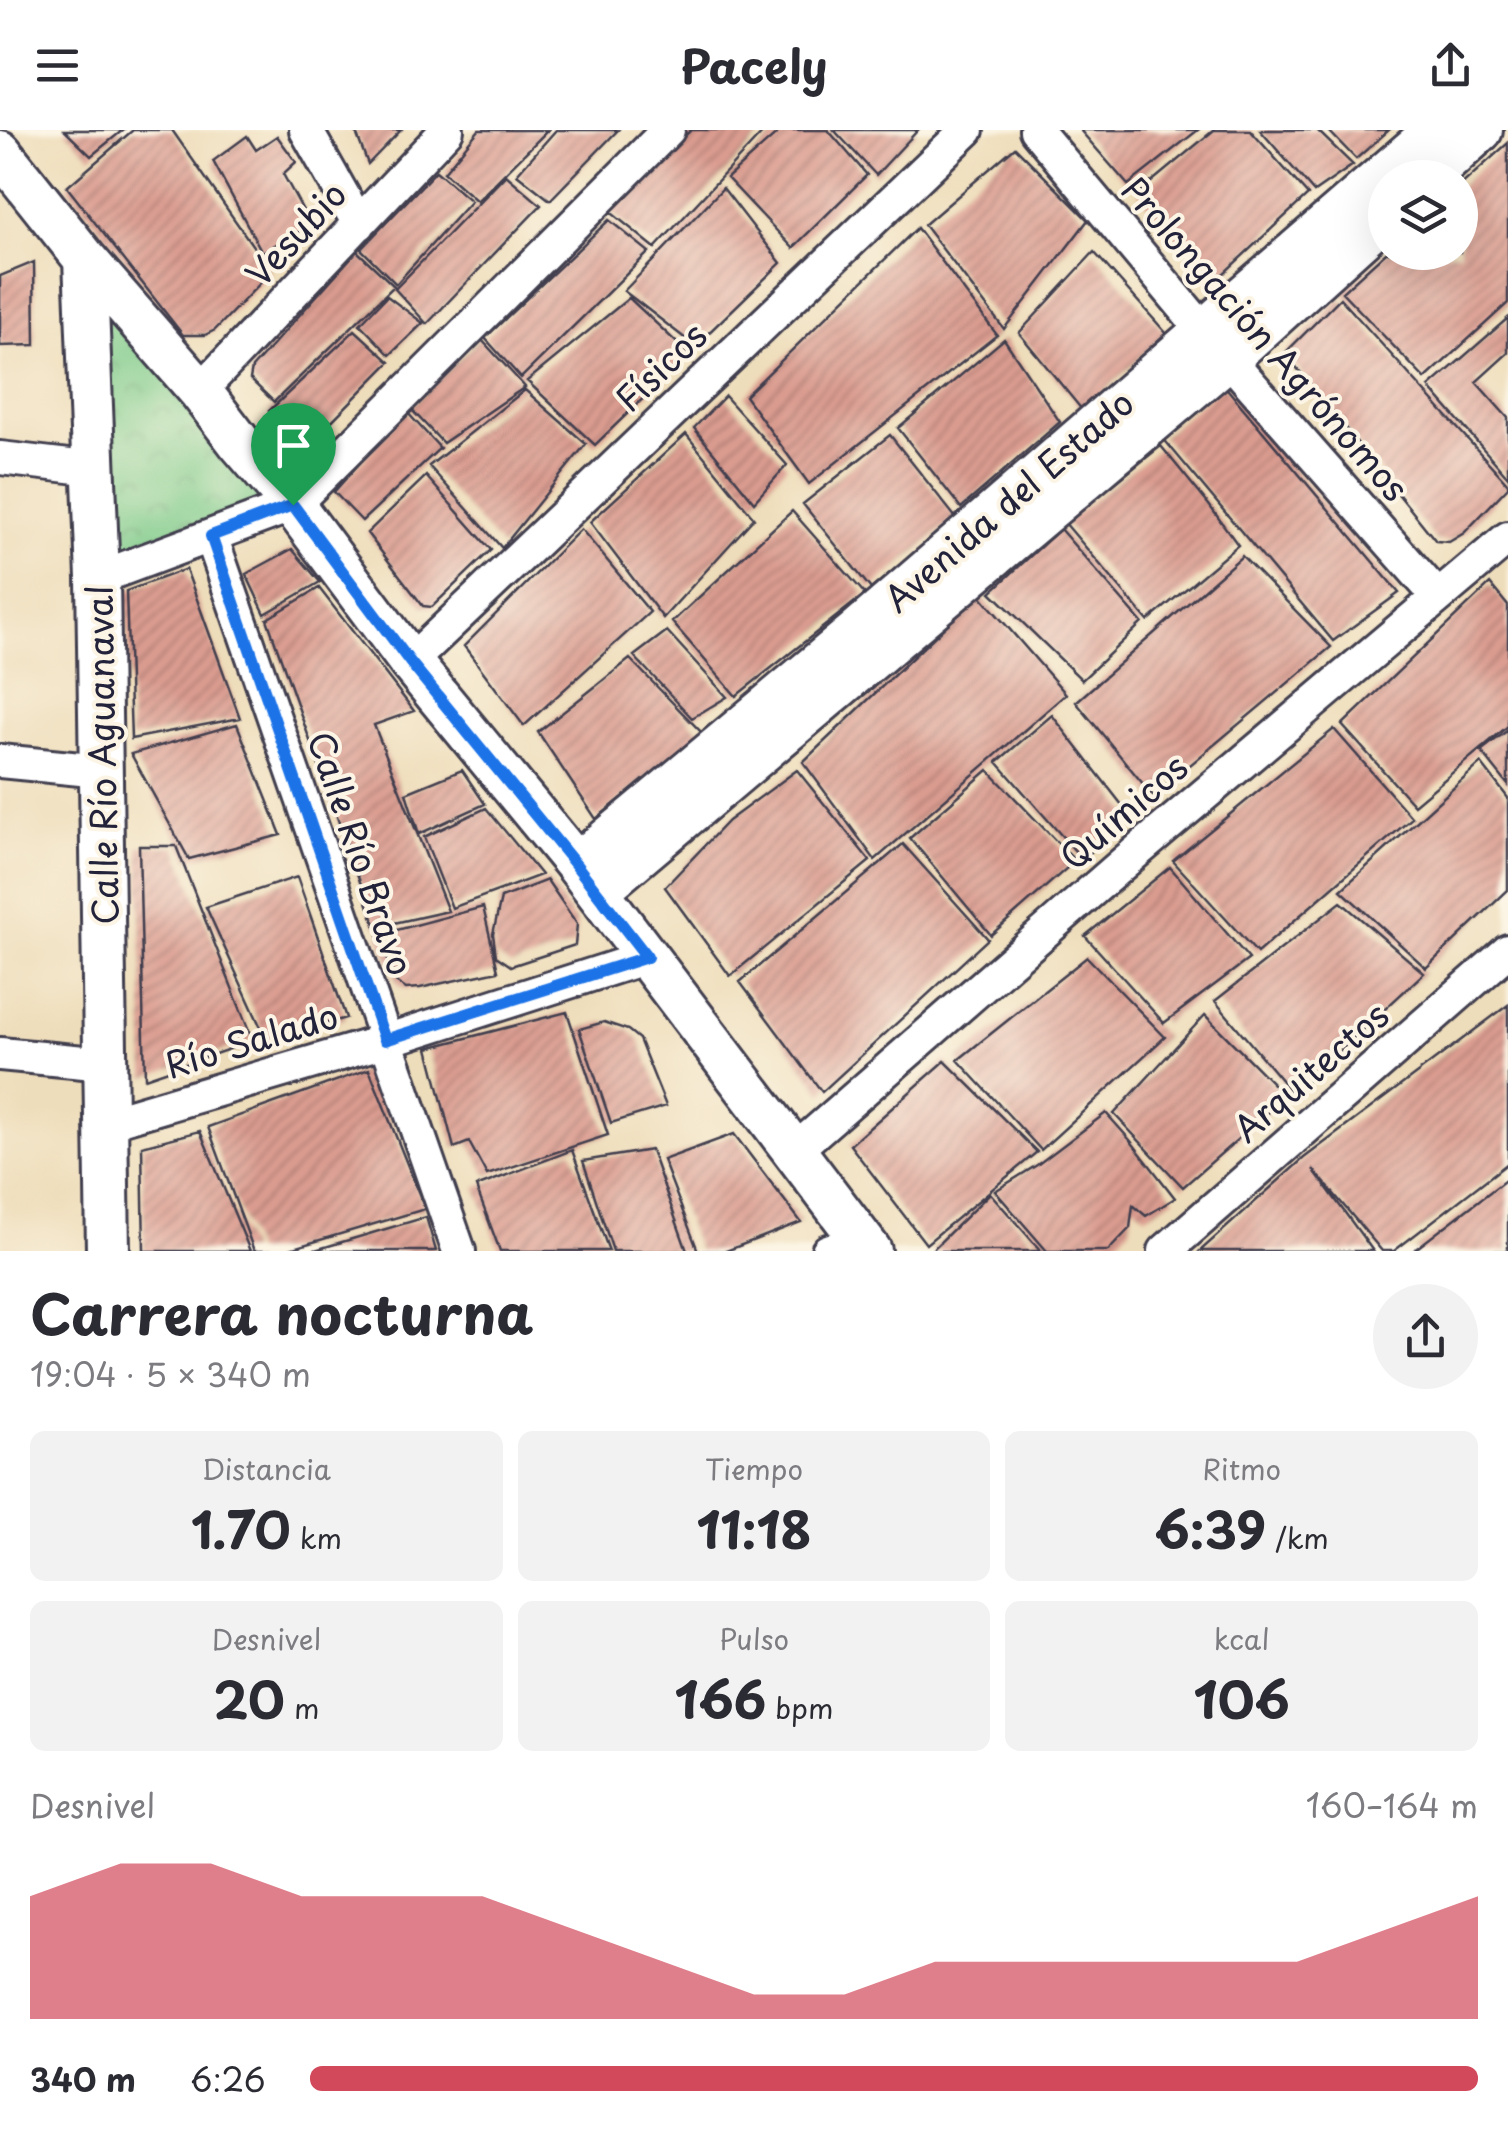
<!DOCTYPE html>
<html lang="es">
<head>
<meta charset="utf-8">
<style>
  :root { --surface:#fff; --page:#f2f2f3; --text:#2b2b33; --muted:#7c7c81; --accent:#d1495b }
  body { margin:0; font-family:"Playpen Sans",sans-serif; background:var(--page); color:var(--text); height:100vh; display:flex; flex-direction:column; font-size:38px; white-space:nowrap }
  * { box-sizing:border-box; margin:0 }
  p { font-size:32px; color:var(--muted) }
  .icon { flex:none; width:55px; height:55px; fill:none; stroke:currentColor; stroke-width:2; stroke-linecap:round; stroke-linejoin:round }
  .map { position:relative; height:1121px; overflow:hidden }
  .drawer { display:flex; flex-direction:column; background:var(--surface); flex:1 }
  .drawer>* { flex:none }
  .fabs { position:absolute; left:1368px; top:30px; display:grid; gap:20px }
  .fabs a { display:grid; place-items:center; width:110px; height:110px; border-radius:50%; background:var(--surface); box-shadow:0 10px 40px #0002; font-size:50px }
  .pin { position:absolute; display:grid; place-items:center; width:85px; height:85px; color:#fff; margin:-102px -42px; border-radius:50% 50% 50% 0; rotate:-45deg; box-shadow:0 0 10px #0007 }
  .pin .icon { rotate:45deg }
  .round { display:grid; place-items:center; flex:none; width:105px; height:105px; border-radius:52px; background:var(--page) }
  .headline { display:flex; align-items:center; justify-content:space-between; height:170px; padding:0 30px }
  h1 { font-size:55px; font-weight:700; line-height:75px }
  .metrics { display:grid; grid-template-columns:repeat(3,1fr); gap:15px; height:170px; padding:10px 30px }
  .metrics div { display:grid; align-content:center; border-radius:15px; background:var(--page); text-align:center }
  .metrics b { font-size:50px; font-weight:700 }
  .metrics small { font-size:28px; font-weight:400 }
  .metrics p { font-size:28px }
  .chart { height:280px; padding:20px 30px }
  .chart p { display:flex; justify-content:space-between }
  .chart svg { width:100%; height:180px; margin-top:10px; fill:var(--accent); opacity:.7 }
  ul { padding:0 30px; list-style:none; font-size:32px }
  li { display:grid; grid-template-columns:160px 120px 1fr; align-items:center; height:75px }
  li i { height:25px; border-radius:12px; background:var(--accent) }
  header { display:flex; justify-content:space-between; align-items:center; height:130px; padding:0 30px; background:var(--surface); font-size:45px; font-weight:700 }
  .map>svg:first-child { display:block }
</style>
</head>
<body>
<header><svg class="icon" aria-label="menu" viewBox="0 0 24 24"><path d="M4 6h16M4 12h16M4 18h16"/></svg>Pacely<svg class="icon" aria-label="share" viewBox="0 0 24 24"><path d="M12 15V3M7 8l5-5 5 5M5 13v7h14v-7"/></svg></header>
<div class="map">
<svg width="1508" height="1121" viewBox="0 0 1508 1121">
  <defs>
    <pattern id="park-crowns" width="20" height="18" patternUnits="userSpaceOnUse" patternTransform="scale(2.5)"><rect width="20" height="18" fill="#7ecb8a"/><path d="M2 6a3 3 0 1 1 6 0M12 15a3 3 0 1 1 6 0" fill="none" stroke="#6dae78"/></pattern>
    <pattern id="building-hatch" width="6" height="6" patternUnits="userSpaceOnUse" patternTransform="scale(2.5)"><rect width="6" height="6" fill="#db9c90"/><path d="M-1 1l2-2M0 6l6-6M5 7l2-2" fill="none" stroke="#b17f77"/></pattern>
  </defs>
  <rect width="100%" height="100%" fill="#fcf5e5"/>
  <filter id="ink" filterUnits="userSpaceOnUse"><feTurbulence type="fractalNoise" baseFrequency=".01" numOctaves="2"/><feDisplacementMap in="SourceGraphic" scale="20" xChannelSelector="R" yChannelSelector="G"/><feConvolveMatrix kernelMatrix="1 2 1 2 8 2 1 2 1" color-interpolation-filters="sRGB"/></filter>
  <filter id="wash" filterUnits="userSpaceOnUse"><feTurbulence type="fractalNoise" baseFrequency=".0048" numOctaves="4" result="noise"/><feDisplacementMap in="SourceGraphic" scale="40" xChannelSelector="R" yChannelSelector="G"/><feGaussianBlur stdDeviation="2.25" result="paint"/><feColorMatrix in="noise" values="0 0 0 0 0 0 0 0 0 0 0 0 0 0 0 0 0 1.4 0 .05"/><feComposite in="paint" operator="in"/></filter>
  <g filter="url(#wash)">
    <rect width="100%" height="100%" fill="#eeddba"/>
    <!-- park -->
    <path fill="url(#park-crowns)" stroke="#507662" stroke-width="2.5" d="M85,129L293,375L98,448Z"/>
    <g id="blocks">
      <!-- building -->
      <path fill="url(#building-hatch)" d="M64,0H123L91,26Z
        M133,0H172L271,142L215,200L205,205H183L67,57Z
        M355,0H401L368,34Z
        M479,0H548L477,71L444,42Z
        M556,0H618L550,70L517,44Z
        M691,0H765L655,118L608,80Z
        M781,0H828L867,45L793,118L727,48Z
        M834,0H918L876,45Z
        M1080,0H1198L1128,55Z
        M1214,0H1250L1308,65L1222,145L1214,149L1205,143L1138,63Z
        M1260,0H1317L1353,35L1314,62Z
        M1328,0H1389L1356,29Z
        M247,6L256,20L277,6L296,32L283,44L311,95L262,122L213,31Z
        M1508,13V173L1425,249L1342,162L1386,122H1460V56Z
        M1015,17L1088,90L1004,199L924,95Z
        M436,41L471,71L396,154L361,119Z
        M506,45L541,75L427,194L395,159Z
        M723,58L781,133L695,216L624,161Z
        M609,90L649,122L521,248L485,208Z
        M917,98L997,205L809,354L745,266Z
        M357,121L394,156L274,272L250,249L252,238Z
        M1094,122L1166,203L1083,281L1019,203Z
        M34,132L35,215L0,216V146Z
        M387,166L423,193L390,225L360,194Z
        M629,168L689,224L595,315L527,251Z
        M1340,168L1508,354V357L1464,403L1449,412L1436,411L1285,223Z
        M1508,188V223L1476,252L1508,288V347L1429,257Z
        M355,200L390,232L307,316L298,318L269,281Z
        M480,208L525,257L443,313L410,278Z
        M1004,209L1060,292L961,378L898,298Z
        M1223,254L1399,463L1333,511L1162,307Z
        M525,260L586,314L502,418L429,336Z
        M725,266L787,335L754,372L694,298Z
        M406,281L440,318L362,391L334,362Z
        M686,304L754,388L663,488L590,392Z
        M890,305L956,388L871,459L803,374Z
        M1161,316L1209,375L1238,415L1148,491L1065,393Z
        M426,346L491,420L432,477L423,476L367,403Z
        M792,381L865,464L736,566L672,492Z
        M581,399L650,482L524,596L464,516Z
        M1060,399L1142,493L1082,550L991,462Z
        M292,419L320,452L265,484L246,444Z
        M1242,426L1331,517L1153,666L1076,572Z
        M186,439L240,588L131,609L126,461Z
        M1490,454L1508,476V596L1414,675L1342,595Z
        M319,458L414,581L374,595L448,781L376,797L267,489Z
        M979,464L1066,564L875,730L803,632Z
        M667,501L727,567L692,588L634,526Z
        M630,529L702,603L596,689L538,602Z
        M1052,585L1129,684L1083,730L997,632Z
        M237,594L281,705L189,729L131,624Z
        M1334,599L1412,688L1257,823L1173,731Z
        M1508,600V655L1481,621Z
        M1481,633L1508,668V760L1426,838L1341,760Z
        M462,640L485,674L419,704L406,663Z
        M797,640L870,731L730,846L665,757L728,691Z
        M988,640L1075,731L991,805L910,708Z
        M486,678L541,745L452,778L424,707Z
        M903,714L988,809L822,962L740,852Z
        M139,716H176L253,911L145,948Z
        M1170,737L1249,829L1164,893L1085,806Z
        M297,747L346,888L267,911L206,777Z
        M547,750L577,794L575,815L511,836L496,826L493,804L501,768Z
        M1341,772L1424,843L1293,964L1215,871Z
        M483,777L498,841L420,858L406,859L397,853L378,805Z
        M1087,827L1165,907L1041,1020L958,930Z
        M1508,875V1033L1394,1121H1382L1313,1039L1373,1121H1200L1304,1028Z
        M567,882L608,1005L487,1045L469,1012L454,1018L428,918Z
        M1205,885L1286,967L1183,1057L1114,984Z
        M604,892L628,900L639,909L666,976L611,993L579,899Z
        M945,931L1037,1022L926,1114L850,1015Z
        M369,939L425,1079L283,1121H254L208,997Z
        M1106,983L1130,1010L1175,1068L1146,1086L1133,1075L1130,1098L1108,1121H1047L995,1061L1037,1035Z
        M200,1001L250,1121H144L142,1016Z
        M734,1004L801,1092L726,1121H698L663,1030Z
        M572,1020L609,1121H500L476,1057Z
        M651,1020L687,1121H613L583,1031Z
        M1508,1048V1121H1413Z
        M990,1063L1041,1121H931Z
        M426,1087L436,1121H315V1120Z"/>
    </g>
  </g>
  <g filter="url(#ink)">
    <use href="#blocks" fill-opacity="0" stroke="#413e4e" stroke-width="2.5"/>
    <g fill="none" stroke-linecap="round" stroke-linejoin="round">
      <defs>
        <path id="minor" d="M306,0L359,94
          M1036,0L1203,200L1438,467
          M200,261L447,0
          M0,328L95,339
          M211,406L459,1121
          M98,448L293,375L668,0
          M410,532L967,0
          M0,631L101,641
          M0,924L105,934
          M106,993L385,911L647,827
          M794,1021L1127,730L1508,408
          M828,1121L861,1110
          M1165,1121L1508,821"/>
        <path id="tertiary" d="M0,22L85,129L200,261L239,312L293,375L410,532L577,735L870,1121
          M1428,48L1481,0
          M85,129L98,448L108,1121
          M577,735L854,504L1436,0
          M597,761L1228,228L1385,86"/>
      </defs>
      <!-- minor casing -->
      <use href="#minor" stroke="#413e4e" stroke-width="38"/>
      <!-- tertiary casing -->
      <use href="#tertiary" stroke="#413e4e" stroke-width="48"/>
      <!-- minor -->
      <use href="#minor" stroke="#fff" stroke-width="32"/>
      <!-- tertiary -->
      <use href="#tertiary" stroke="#fff" stroke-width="42"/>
    </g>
  </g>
  <g fill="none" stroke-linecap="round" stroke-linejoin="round" filter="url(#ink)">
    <defs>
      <path id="route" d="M293,375L410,532L576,735L647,827L385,910L211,406Z"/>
    </defs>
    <!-- route casing -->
    <use href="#route" stroke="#fff" stroke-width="20"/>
    <!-- route -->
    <use href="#route" stroke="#1a73e8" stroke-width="12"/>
  </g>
  <g text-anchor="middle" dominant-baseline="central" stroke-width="8" stroke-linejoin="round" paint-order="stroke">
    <!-- street labels -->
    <g font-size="35" fill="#22223b" stroke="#fcf5e5">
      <text transform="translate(295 103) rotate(-47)">Vesubio</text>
      <text transform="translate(1266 208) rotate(49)">Prolongación Agrónomos</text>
      <text transform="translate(660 236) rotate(-44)">Físicos</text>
      <text transform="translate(1008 370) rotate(-41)">Avenida del Estado</text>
      <text transform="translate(101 625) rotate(-91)">Calle Río Aguanaval</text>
      <text transform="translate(1123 681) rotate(-41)">Químicos</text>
      <text transform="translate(362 723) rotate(71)">Calle Río Bravo</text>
      <text transform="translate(251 909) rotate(-17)">Río Salado</text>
      <text transform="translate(1310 941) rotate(-41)">Arquitectos</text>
    </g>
  </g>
</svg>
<div class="fabs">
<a><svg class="icon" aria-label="layers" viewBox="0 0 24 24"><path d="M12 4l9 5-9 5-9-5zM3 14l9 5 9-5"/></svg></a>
</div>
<div class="pin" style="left:293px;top:375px;background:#1e9e55"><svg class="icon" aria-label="arrive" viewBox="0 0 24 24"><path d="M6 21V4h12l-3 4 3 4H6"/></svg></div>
</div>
<section class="drawer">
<div class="headline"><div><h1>Carrera nocturna</h1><p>19:04 · 5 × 340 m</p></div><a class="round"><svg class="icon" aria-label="share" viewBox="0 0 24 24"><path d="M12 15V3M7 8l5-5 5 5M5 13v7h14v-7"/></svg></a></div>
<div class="metrics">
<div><p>Distancia</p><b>1.70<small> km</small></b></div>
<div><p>Tiempo</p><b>11:18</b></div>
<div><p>Ritmo</p><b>6:39<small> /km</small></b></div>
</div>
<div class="metrics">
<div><p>Desnivel</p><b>20<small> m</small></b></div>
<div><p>Pulso</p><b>166<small> bpm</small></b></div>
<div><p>kcal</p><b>106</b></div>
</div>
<div class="chart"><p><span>Desnivel</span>160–164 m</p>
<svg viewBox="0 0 160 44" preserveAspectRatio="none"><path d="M0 44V14L10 6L20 6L30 14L40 14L50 14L60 22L70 30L80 38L90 38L100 30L110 30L120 30L130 30L140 30L150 22L160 14V44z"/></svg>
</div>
<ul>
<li><b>340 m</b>6:26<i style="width:100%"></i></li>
</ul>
</section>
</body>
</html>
